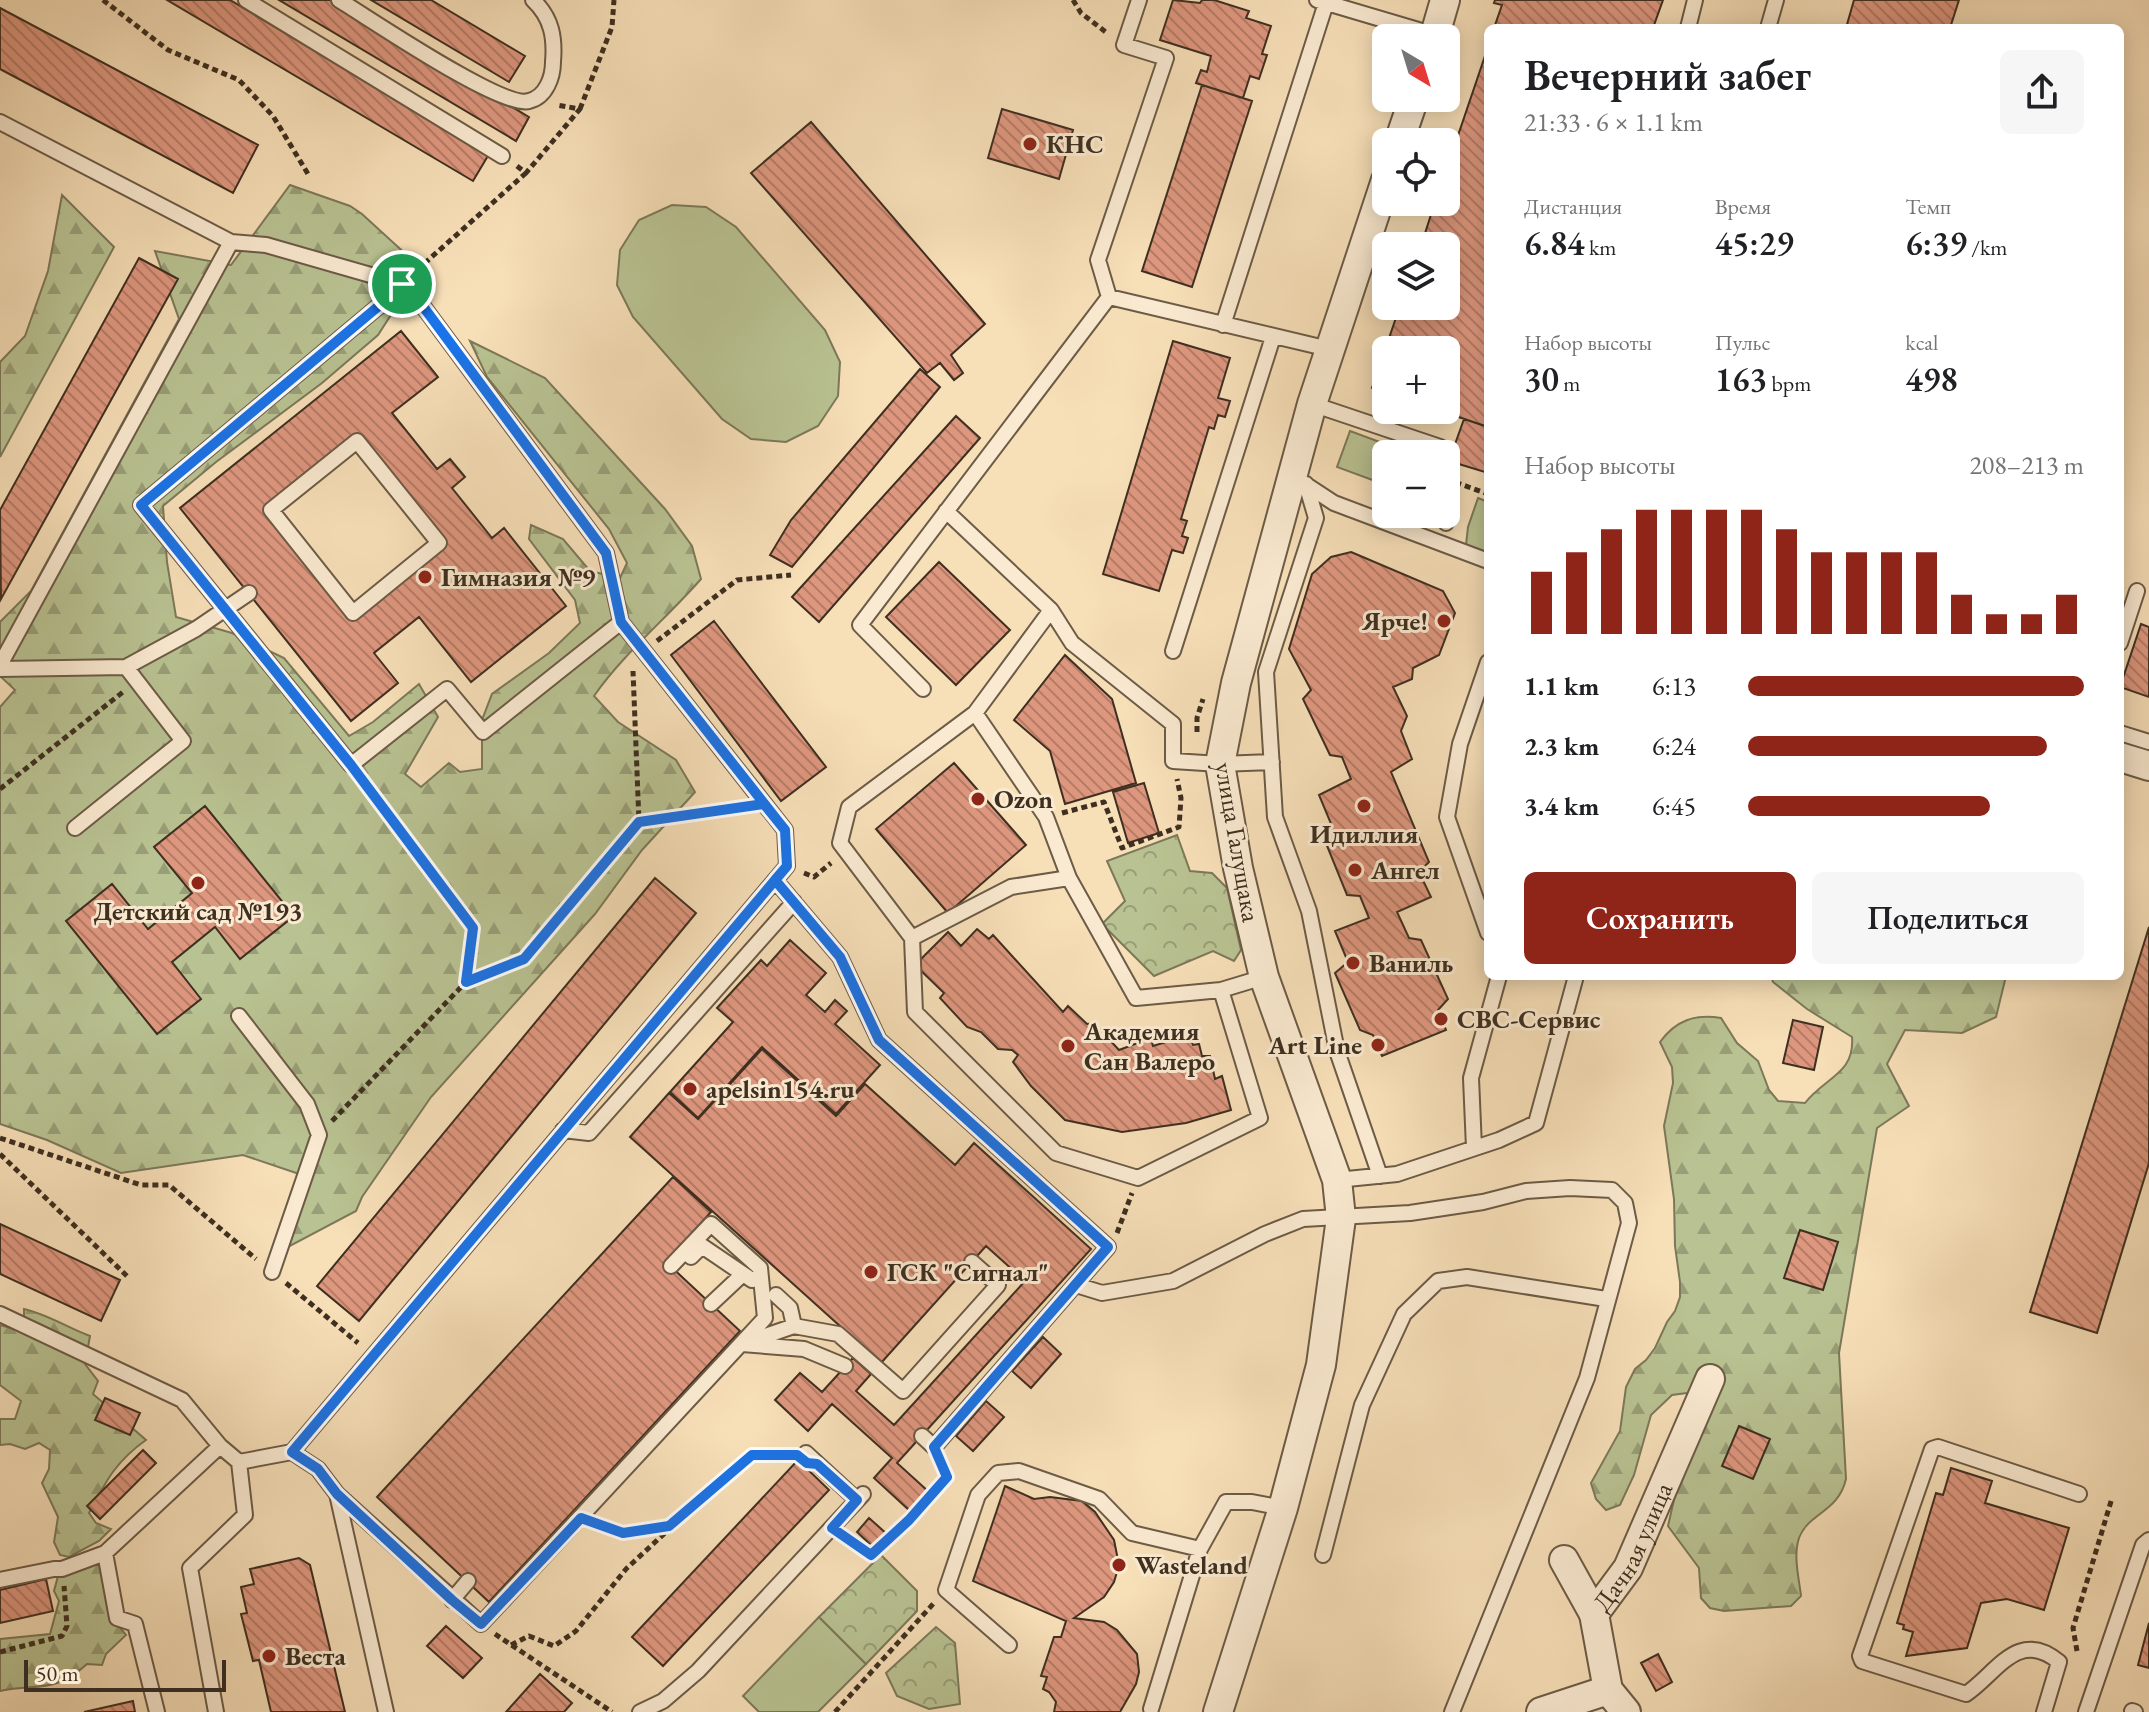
<!DOCTYPE html>
<html lang="ru">
<head>
<meta charset="utf-8">
<style>
  :root { --surface:#fff; --page:#f6f6f6; --text:#202124; --muted:#757577; --accent:#8f2418 }
  body { margin:0; font-family:"EB Garamond",serif; background:var(--page); color:var(--text); height:100vh; display:flex; flex-direction:column; font-size:30px; white-space:nowrap }
  * { box-sizing:border-box; margin:0 }
  p { font-size:26px; color:var(--muted) }
  .icon { flex:none; width:44px; height:44px; fill:none; stroke:currentColor; stroke-width:2; stroke-linecap:round; stroke-linejoin:round }
  .map { position:relative; flex:1; overflow:hidden }
  .details { position:absolute; left:1484px; top:24px; width:640px; height:956px; display:flex; flex-direction:column; background:var(--surface); border-radius:12px; box-shadow:0 4px 20px #0003 }
  .details>* { flex:none }
  .needle { width:52px; rotate:142deg }
  .controls { position:absolute; left:1372px; top:24px; display:grid; gap:16px }
  .controls a { display:grid; place-items:center; width:88px; height:88px; border-radius:12px; background:var(--surface); box-shadow:0 4px 20px #0003; font-size:40px }
  .scale { position:absolute; left:24px; bottom:20px; width:202px; box-sizing:border-box; padding-left:8px; border:4px solid #3e2f20; border-top:0; font-size:22px; line-height:28px; white-space:nowrap; color:#3e2f20; -webkit-text-stroke:6px #faead1; paint-order:stroke }
  .pin { position:absolute; display:grid; place-items:center; width:68px; height:68px; color:#fff; margin:-34px; border:4px solid #fff; border-radius:50%; box-shadow:0 2px 8px #0007 }
  .round { display:grid; place-items:center; flex:none; width:84px; height:84px; border-radius:12px; background:var(--page) }
  .summary { display:flex; align-items:center; justify-content:space-between; height:136px; padding:0 40px }
  h1 { font-size:44px; font-weight:600; line-height:60px }
  .stats { display:grid; grid-template-columns:repeat(3,1fr); gap:12px; height:136px; padding:8px 40px }
  .stats div { display:grid; align-content:center }
  .stats b { font-size:34px; font-weight:600 }
  .stats small { font-size:22px; font-weight:400 }
  .stats p { font-size:22px }
  .chart { height:224px; padding:16px 40px }
  .chart p { display:flex; justify-content:space-between }
  .chart svg { width:100%; height:144px; margin-top:8px; stroke:var(--accent); stroke-width:6 }
  .primary-button { display:flex; gap:16px; margin-top:auto; padding:16px 40px }
  .primary-button a { flex:1; height:92px; border-radius:12px; background:var(--accent); color:#fff; font-size:32px; font-weight:600; line-height:92px; text-align:center }
  .primary-button a+a { background:var(--page); color:var(--text) }
  ul { padding:0 40px; list-style:none; font-size:26px }
  li { display:grid; grid-template-columns:128px 96px 1fr; align-items:center; height:60px }
  li i { height:20px; border-radius:10px; background:var(--accent) }
  .map>svg:first-child { display:block }
</style>
</head>
<body>
<div class="map">
<svg width="2149" height="1712" viewBox="0 0 2149 1712">
  <defs>
    <pattern id="forest-firs" width="22" height="20" patternUnits="userSpaceOnUse" patternTransform="scale(2)"><rect width="22" height="20" fill="#b9c292"/><path d="M5 1l3.5 6h-7zM16 11l3.5 6h-7z" fill="#989e77"/></pattern>
    <pattern id="park-crowns" width="20" height="18" patternUnits="userSpaceOnUse" patternTransform="scale(2)"><rect width="20" height="18" fill="#b9c292"/><path d="M2 6a3 3 0 1 1 6 0M12 15a3 3 0 1 1 6 0" fill="none" stroke="#989e77"/></pattern>
    <pattern id="building-back-hatch" width="6" height="6" patternUnits="userSpaceOnUse" patternTransform="scale(2)"><rect width="6" height="6" fill="#de977f"/><path d="M-1 5l2 2M0 0l6 6M5-1l2 2" fill="none" stroke="#b57c68"/></pattern>
  </defs>
  <rect width="100%" height="100%" fill="#f7dfb8"/>
  <filter id="stains"><feTurbulence type="fractalNoise" baseFrequency=".0025" numOctaves="4"/><feColorMatrix values="0 0 0 0 .2 0 0 0 0 .09 0 0 0 0 .02 0 0 0 .5 -.17"/></filter>
  <radialGradient id="worn" r=".72"><stop offset=".6" stop-color="#630" stop-opacity="0"/><stop offset="1" stop-color="#630" stop-opacity=".3"/></radialGradient>
  <!-- grass -->
  <path fill="#b9c292" stroke="#7c7859" stroke-width="2" d="M672,205L706,207L736,227L825,330L840,362L838,396L818,426L786,442L751,439L722,419L633,317L617,285L620,250L639,220Z
    M1350,431L1412,454H1386V485L1337,467Z
    M1478,498L1488,502V553L1466,545L1468,527Z
    M819,1617L866,1664L818,1712H759L743,1696Z"/>
  <!-- forest -->
  <path fill="url(#forest-firs)" stroke="#7c7859" stroke-width="2" d="M290,185L350,206L362,214L421,268L378,335L322,383L216,462L163,506L167,562L176,617L232,633L284,658L349,736L373,722L419,684L438,717L405,774L421,787L449,763L460,772L482,769V720L492,694L549,653L580,623L575,600L529,539L531,525L563,539L590,571L620,578L627,563L609,529L487,377L470,341L545,378L665,509L692,546L701,579C666,619 624,653 594,696L618,722L676,760L695,792L642,850L595,914L431,1097L362,1197L356,1211L286,1248L308,1177L243,1155L121,1173L47,1140L0,1124V707L15,690L0,676V622L31,591L179,319L155,251L231,265Z
    M62,195L114,247L0,457V362L25,336L48,271Z
    M1771,976H2006L1996,1017L1962,1033L1905,1030L1887,1064L1909,1106L1877,1128L1839,1353L1846,1479C1838,1513 1809,1512 1799,1538C1793,1556 1799,1578 1801,1596L1791,1606L1724,1611L1710,1608L1701,1598L1699,1568L1668,1526L1700,1386L1687,1393L1672,1395L1651,1415L1634,1475L1620,1505L1606,1510L1596,1499L1591,1483L1620,1431L1626,1387L1635,1369L1646,1360L1655,1348L1667,1322L1675,1311L1680,1297V1282L1675,1246L1674,1199L1664,1126L1673,1083L1672,1067L1660,1042C1676,1020 1695,1014 1721,1018L1737,1043L1758,1061L1769,1090L1778,1101L1805,1103C1825,1077 1855,1074 1852,1037L1807,1009L1773,982Z
    M24,1309C47,1314 68,1328 90,1336L85,1364L98,1381L93,1394L146,1440C116,1461 106,1481 89,1513L96,1523L111,1529L99,1541L69,1557L60,1555L54,1542L58,1517L42,1483L49,1469L50,1450L39,1443L25,1449L10,1444L0,1445V1419H15L21,1401L0,1385V1325L24,1332Z
    M92,1562L102,1565L119,1626L126,1635L106,1654L102,1665L87,1664C54,1694 38,1683 0,1691V1639L50,1634L59,1601L54,1591L58,1576Z"/>
  <!-- park -->
  <path fill="url(#park-crowns)" stroke="#7c7859" stroke-width="2" d="M1177,835L1190,871L1212,873L1227,888L1241,950L1234,961L1213,951L1154,976L1102,924L1125,901L1107,861Z
    M881,1555L917,1591V1611L866,1664L819,1617Z
    M936,1627L955,1643L960,1704L929,1709L897,1696L886,1673Z"/>
  <!-- building -->
  <path fill="url(#building-back-hatch)" stroke="#3e2f20" stroke-width="2" fill-rule="evenodd" d="M167,0H230L489,154L473,181Z
    M279,0H332L529,117L516,141Z
    M371,0H431L525,56L509,82Z
    M1173,0L1200,3L1202,0H1214L1249,11L1246,18L1271,26L1262,54L1267,55L1259,79L1250,76L1243,98L1196,83L1201,70L1207,72L1211,56L1160,40Z
    M1495,0H1663L1653,28H1494L1502,5L1494,3Z
    M1854,0H1959L1950,28H1846Z
    M0,8L258,145L233,193L0,69Z
    M1488,47V427L1438,410H1446V350H1386V393L1372,388L1400,306H1446V246H1421L1435,202H1446V171Z
    M1202,85L1252,101L1192,287L1142,271Z
    M1002,109L1073,130L1059,179L988,158Z
    M811,122L985,324L951,355L963,373L954,380L940,363L927,373L751,173Z
    M139,258L178,279L1,599L0,510Z
    M401,331L438,377L392,413L437,469L450,459L465,477L452,488L492,538L504,528L566,606L471,682L419,617L374,653L398,683L351,721L180,508ZM357,441L439,543L353,613L271,510Z
    M1173,341L1230,358L1218,398L1230,401L1225,417L1218,415L1214,429L1209,427L1181,519L1187,521L1182,536L1188,538L1183,553L1172,550L1159,591L1103,574Z
    M920,369L940,387L792,567L770,555L791,520Z
    M956,416L980,438L819,622L792,597Z
    M1464,419L1488,427V473L1449,461Z
    M1351,552L1443,591L1455,613L1439,655L1413,668L1412,679L1393,687L1407,716L1401,731L1412,759L1391,772L1429,862L1419,872L1431,897L1397,912L1409,938L1421,940L1448,999L1438,1010L1446,1030L1382,1056L1373,1035L1360,1030L1335,973L1348,962L1335,931L1369,918L1360,896L1347,895L1323,836L1332,826L1319,795L1351,779L1342,757L1330,755L1303,699L1311,690L1289,649L1312,574L1331,557Z
    M939,562L1010,630L956,685L886,617Z
    M714,621L826,767L781,801L671,655Z
    M2141,624L2149,627V697L2120,687Z
    M1065,655L1112,699L1136,783L1065,804L1050,751L1014,720Z
    M954,763L1026,845L948,913L876,829Z
    M1144,783L1159,833L1128,843L1113,792Z
    M205,806L294,916L240,959L215,927L172,962L201,999L157,1034L66,921L112,884L148,929L192,893L154,847Z
    M655,878L696,913L359,1321L317,1286Z
    M2149,927V1163L2097,1333L2030,1312Z
    M977,929L989,939L993,935L1063,1012L1068,1006L1087,1024L1094,1023L1119,1050L1151,1038L1153,1046L1189,1035L1193,1045L1199,1044L1202,1056H1210L1215,1079L1222,1076L1231,1110L1186,1123L1122,1132L1065,1120L1031,1086L1013,1062L1018,1055L1012,1050L998,1049L981,1032L967,1027L940,998L944,993L915,965L948,932L961,946Z
    M790,940L826,973L806,995L825,1012L835,1000L847,1011L835,1024L880,1065L836,1114L762,1047L698,1118L670,1092L733,1022L717,1008L761,960L767,966Z
    M1793,1020L1823,1027L1814,1070L1783,1063Z
    M762,1049L836,1116L865,1084L955,1165L974,1143L1091,1249L897,1463L928,1491L910,1511L874,1478L892,1458L832,1404L808,1431L775,1400L800,1373L822,1392L853,1358L871,1374L856,1391L894,1425L1025,1281L986,1246L881,1363L630,1137L669,1093L698,1119Z
    M673,1177L711,1212L666,1262L740,1331L489,1602L377,1497Z
    M0,1224L120,1280L101,1321L0,1274Z
    M1800,1230L1838,1242L1823,1290L1784,1278Z
    M1043,1337L1061,1354L1031,1388L1012,1371Z
    M105,1398L140,1413L130,1435L95,1420Z
    M986,1401L1004,1417L973,1451L956,1436Z
    M1739,1426L1770,1439L1753,1479L1722,1466Z
    M143,1450L156,1463L100,1519L87,1506Z
    M798,1460L829,1490L663,1666L632,1637Z
    M1951,1468L1992,1481L1985,1503L2069,1528L2044,1610L2007,1599L1981,1603L1967,1648L1906,1656L1913,1632L1903,1629L1904,1625L1897,1623L1936,1493L1943,1495Z
    M1005,1486L1034,1499L1050,1497L1082,1501L1095,1512L1114,1540L1119,1565L1114,1582L1104,1597L1074,1618L1104,1622L1117,1630L1137,1654L1139,1672L1136,1684L1120,1712H1054L1056,1702L1049,1692L1043,1689L1047,1677L1041,1676L1054,1637H1061L1066,1621L973,1581Z
    M869,1518L887,1534L874,1548L857,1532Z
    M299,1558L310,1565L345,1712H271L259,1660L253,1661L241,1614L247,1613L241,1587L254,1584L250,1569Z
    M46,1579L53,1611L0,1623V1590Z
    M2149,1623V1668L2138,1665Z
    M446,1626L482,1658L463,1678L427,1646Z
    M1658,1654L1672,1682L1656,1691L1641,1663Z
    M540,1674L572,1703L564,1712H506Z
    M133,1701L135,1712H84Z"/>
  <g fill="none" stroke-linecap="round" stroke-linejoin="round">
    <defs>
      <path id="lane" d="M246,0L502,156
        M339,0C369,18 502,109 529,101C546,97 553,77 553,62C555,38 552,18 533,0
        M1317,0L1435,35
        M1688,28L1695,0
        M1768,28L1776,0
        M0,122L231,242L0,665
        M231,242L266,245L402,284L422,305L606,553L621,622L483,732L447,689L351,765L141,505L386,300L402,284
        M1109,297L1098,260L1166,58L1124,45L1139,0
        M1223,325L1326,3
        M1312,404L1440,447L1441,454
        M357,441L439,543L353,613L271,510Z
        M1305,484L1334,503L1488,561
        M1306,484L1316,518L1266,672L1275,817L1309,911L1337,1051L1380,1176
        M946,511L1051,610L975,713L849,807L840,843L912,938L915,1012L1056,1153L1138,1178L1260,1118L1221,990
        M1446,514V523
        M1051,610L1072,643L1173,724V761L1220,764L1272,762
        M621,622L785,830L787,866L292,1452L318,1469L337,1494L481,1624L765,1318L760,1268L711,1224L671,1266
        M2120,643L2137,591
        M1173,651L1273,337
        M1488,662L1460,744L1447,817L1488,933
        M0,669L126,667L196,629L249,593
        M923,689L860,625L1109,297L1329,349
        M2120,733L2149,742
        M75,828L183,741L126,667
        M1069,878L1136,998L1221,990L1264,977
        M775,880L840,957L879,1040L1108,1247L934,1447L922,1436
        M912,938L1011,887L1069,878L1046,817L975,713
        M239,1016L307,1104L319,1135L272,1272
        M563,1130L589,1133L794,902
        M1474,1148L1471,1078L1499,976
        M1337,1180L1397,1174L1499,1140L1536,1123L1576,976
        M691,1257L702,1246L752,1280
        M1076,1285L1102,1293L1173,1281L1265,1234L1303,1219L1410,1213L1483,1202L1526,1191L1570,1188L1612,1190L1625,1203L1629,1223L1587,1378L1452,1712
        M776,1295L790,1308L794,1326
        M711,1304L743,1274
        M0,1314L182,1400L220,1446L239,1462L245,1515L190,1568L216,1712
        M845,1366L804,1349L742,1344L794,1326L838,1334L903,1391L998,1285L972,1262
        M806,1453L857,1500
        M239,1462L292,1452
        M337,1494L386,1712
        M105,1553L117,1618L135,1624L157,1712
        M1323,1555L1362,1405L1404,1314L1438,1281L1467,1277L1606,1299
        M0,1580L54,1569H62L105,1553L220,1446
        M452,1600L468,1581
        M1009,1645L946,1590L978,1495L998,1473L1019,1471L1099,1499L1132,1533L1200,1549L1226,1502H1252L1283,1508
        M1151,1709L1200,1549
        M2132,1711L2135,1712
        M640,1712L663,1701L698,1671L863,1494
        M2044,1712L2059,1662C2018,1628 1997,1673 1966,1694L1862,1661L1860,1656L1932,1449L1938,1447L2079,1494
        M2086,1712L2143,1545L2149,1540"/>
      <g id="street">
        <path d="M1434,38L1445,0"/>
        <path d="M1399,142L1414,98"/>
        <path d="M2120,757L2149,766"/>
        <path d="M1564,1560L1594,1614"/>
        <path d="M1218,1712L1283,1508L1321,1365L1341,1218L1337,1180L1264,977L1238,868L1220,764L1236,683L1312,404L1386,180"/>
        <path d="M1541,1712L1608,1690"/>
        <path id="s1" d="M1626,1712L1608,1690L1594,1614L1628,1568L1710,1379"/>
      </g>
    </defs>
    <!-- lane casing -->
    <use href="#lane" stroke="#6c5b46" stroke-width="18"/>
    <!-- street casing -->
    <use href="#street" stroke="#6c5b46" stroke-width="32"/>
    <!-- path -->
    <path stroke="#3e2f20" stroke-width="5" stroke-dasharray="6 4" stroke-linecap="butt" d="M103,0L168,50L239,80L273,116L308,174
      M1073,0L1081,13L1107,33
      M580,109L612,27L614,0
      M517,166L526,173L580,109L557,105
      M417,270L526,173
      M1446,479L1488,494
      M657,641L737,580L791,575
      M1197,732V718L1203,699
      M362,780L473,928L466,982
      M0,789L123,692
      M1062,813L1104,802L1122,848L1179,827L1181,798L1177,779
      M639,822L741,807
      M804,873L814,877L831,863
      M332,1121L466,982L524,959L639,822L633,671
      M0,1138L141,1185H169L256,1259
      M0,1154L129,1278
      M1117,1233L1132,1193
      M286,1283L358,1343
      M597,1525L623,1533L669,1526
      M845,1538L871,1555L883,1546L947,1477L941,1463
      M495,1634L612,1712
      M511,1645L529,1636L554,1646L576,1631L626,1569L733,1470L752,1455H788
      M2077,1651L2073,1628L2112,1498
      M0,1652L62,1636L67,1626L64,1586
      M835,1712L934,1603"/>
    <!-- lane -->
    <use href="#lane" stroke="#faead1" stroke-width="14"/>
    <!-- street -->
    <use href="#street" stroke="#faead1" stroke-width="28"/>
  </g>
  <g fill="none" stroke-linecap="round" stroke-linejoin="round">
    <defs>
      <path id="route" d="M402,284L422,305L606,553L621,622L785,830L787,866L292,1452L318,1469L337,1494L452,1600L481,1624L581,1518L623,1533L669,1526L752,1455H797L807,1463L817,1464L857,1500L832,1528L871,1555L909,1520L947,1477L934,1447L1108,1247L879,1040L840,957L775,880L787,866L785,830L764,804L639,822L524,959L466,982L473,928L351,765L141,505L386,300L402,284"/>
    </defs>
    <!-- route casing -->
    <use href="#route" stroke="#fff" stroke-width="16"/>
    <!-- route -->
    <use href="#route" stroke="#1a73e8" stroke-width="10"/>
  </g>
  <!-- markers -->
  <g fill="#8f2418" stroke="#faead1" stroke-width="3">
    <circle cx="1030" cy="144" r="8"/>
    <circle cx="425" cy="577" r="8"/>
    <circle cx="1444" cy="621" r="8"/>
    <circle cx="978" cy="799" r="8"/>
    <circle cx="1364" cy="806" r="8"/>
    <circle cx="1355" cy="870" r="8"/>
    <circle cx="198" cy="883" r="8"/>
    <circle cx="1353" cy="963" r="8"/>
    <circle cx="1441" cy="1019" r="8"/>
    <circle cx="1378" cy="1045" r="8"/>
    <circle cx="1068" cy="1046" r="8"/>
    <circle cx="690" cy="1089" r="8"/>
    <circle cx="871" cy="1272" r="8"/>
    <circle cx="1119" cy="1565" r="8"/>
    <circle cx="269" cy="1656" r="8"/>
  </g>
  <g text-anchor="middle" dominant-baseline="central" stroke-width="6" stroke-linejoin="round" paint-order="stroke">
    <!-- poi labels -->
    <g font-size="26" font-weight="bold" fill="#3e2f20" stroke="#faead1" text-anchor="start">
      <text x="1046" y="144">КНС</text>
      <text x="441" y="577">Гимназия №9</text>
      <text x="1428" y="621" text-anchor="end">Ярче!</text>
      <text x="994" y="799">Ozon</text>
      <text x="1364" y="834" text-anchor="middle">Идиллия</text>
      <text x="1371" y="870">Ангел</text>
      <text x="198" y="911" text-anchor="middle">Детский сад №193</text>
      <text x="1369" y="963">Ваниль</text>
      <text x="1457" y="1019">СВС-Сервис</text>
      <text x="1084" y="1031">Академия<tspan x="1084" dy="30">Сан Валеро</tspan></text>
      <text x="1362" y="1045" text-anchor="end">Art Line</text>
      <text x="706" y="1089">apelsin154.ru</text>
      <text x="887" y="1272">ГСК "Сигнал"</text>
      <text x="1135" y="1565">Wasteland</text>
      <text x="285" y="1656">Веста</text>
    </g>
    <!-- street labels -->
    <g font-size="26" fill="#3e2f20" stroke="#faead1">
      <text transform="translate(1238 842) rotate(80)">улица Галущака</text>
      <text stroke="none"><textPath href="#s1" startOffset="184">Дачная улица</textPath></text>
    </g>
  </g>
  <rect width="100%" height="100%" filter="url(#stains)"/>
  <rect width="100%" height="100%" fill="url(#worn)"/>
</svg>
<div class="controls">
<a><svg class="needle" viewBox="-14 -14 28 28"><path d="M0-13l5 13h-10z" fill="#e53935"/><path d="M0 13l5-13h-10z" fill="#757577"/></svg></a>
<a><svg class="icon" aria-label="locate" viewBox="0 0 24 24"><circle cx="12" cy="12" r="6"/><path d="M12 2v4M12 18v4M2 12h4M18 12h4"/></svg></a>
<a><svg class="icon" aria-label="layers" viewBox="0 0 24 24"><path d="M12 4l9 5-9 5-9-5zM3 14l9 5 9-5"/></svg></a>
<a>+</a>
<a>−</a>
</div>
<div class="scale">50 m</div>
<div class="pin" style="left:402px;top:284px;background:#1e9e55"><svg class="icon" aria-label="arrive" viewBox="0 0 24 24"><path d="M6 21V4h12l-3 4 3 4H6"/></svg></div>
<section class="details">
<div class="summary"><div><h1>Вечерний забег</h1><p>21:33 · 6 × 1.1 km</p></div><a class="round"><svg class="icon" aria-label="share" viewBox="0 0 24 24"><path d="M12 15V3M7 8l5-5 5 5M5 13v7h14v-7"/></svg></a></div>
<div class="stats">
<div><p>Дистанция</p><b>6.84<small> km</small></b></div>
<div><p>Время</p><b>45:29</b></div>
<div><p>Темп</p><b>6:39<small> /km</small></b></div>
</div>
<div class="stats">
<div><p>Набор высоты</p><b>30<small> m</small></b></div>
<div><p>Пульс</p><b>163<small> bpm</small></b></div>
<div><p>kcal</p><b>498</b></div>
</div>
<div class="chart"><p><span>Набор высоты</span>208–213 m</p>
<svg viewBox="0 0 160 44" preserveAspectRatio="none"><path d="M5 44V25M15 44V19M25 44V12M35 44V6M45 44V6M55 44V6M65 44V6M75 44V12M85 44V19M95 44V19M105 44V19M115 44V19M125 44V32M135 44V38M145 44V38M155 44V32"/></svg>
</div>
<ul>
<li><b>1.1 km</b>6:13<i style="width:100%"></i></li>
<li><b>2.3 km</b>6:24<i style="width:89%"></i></li>
<li><b>3.4 km</b>6:45<i style="width:72%"></i></li>
</ul>
<div class="primary-button"><a>Сохранить</a><a>Поделиться</a></div>
</section>
</div>
</body>
</html>
